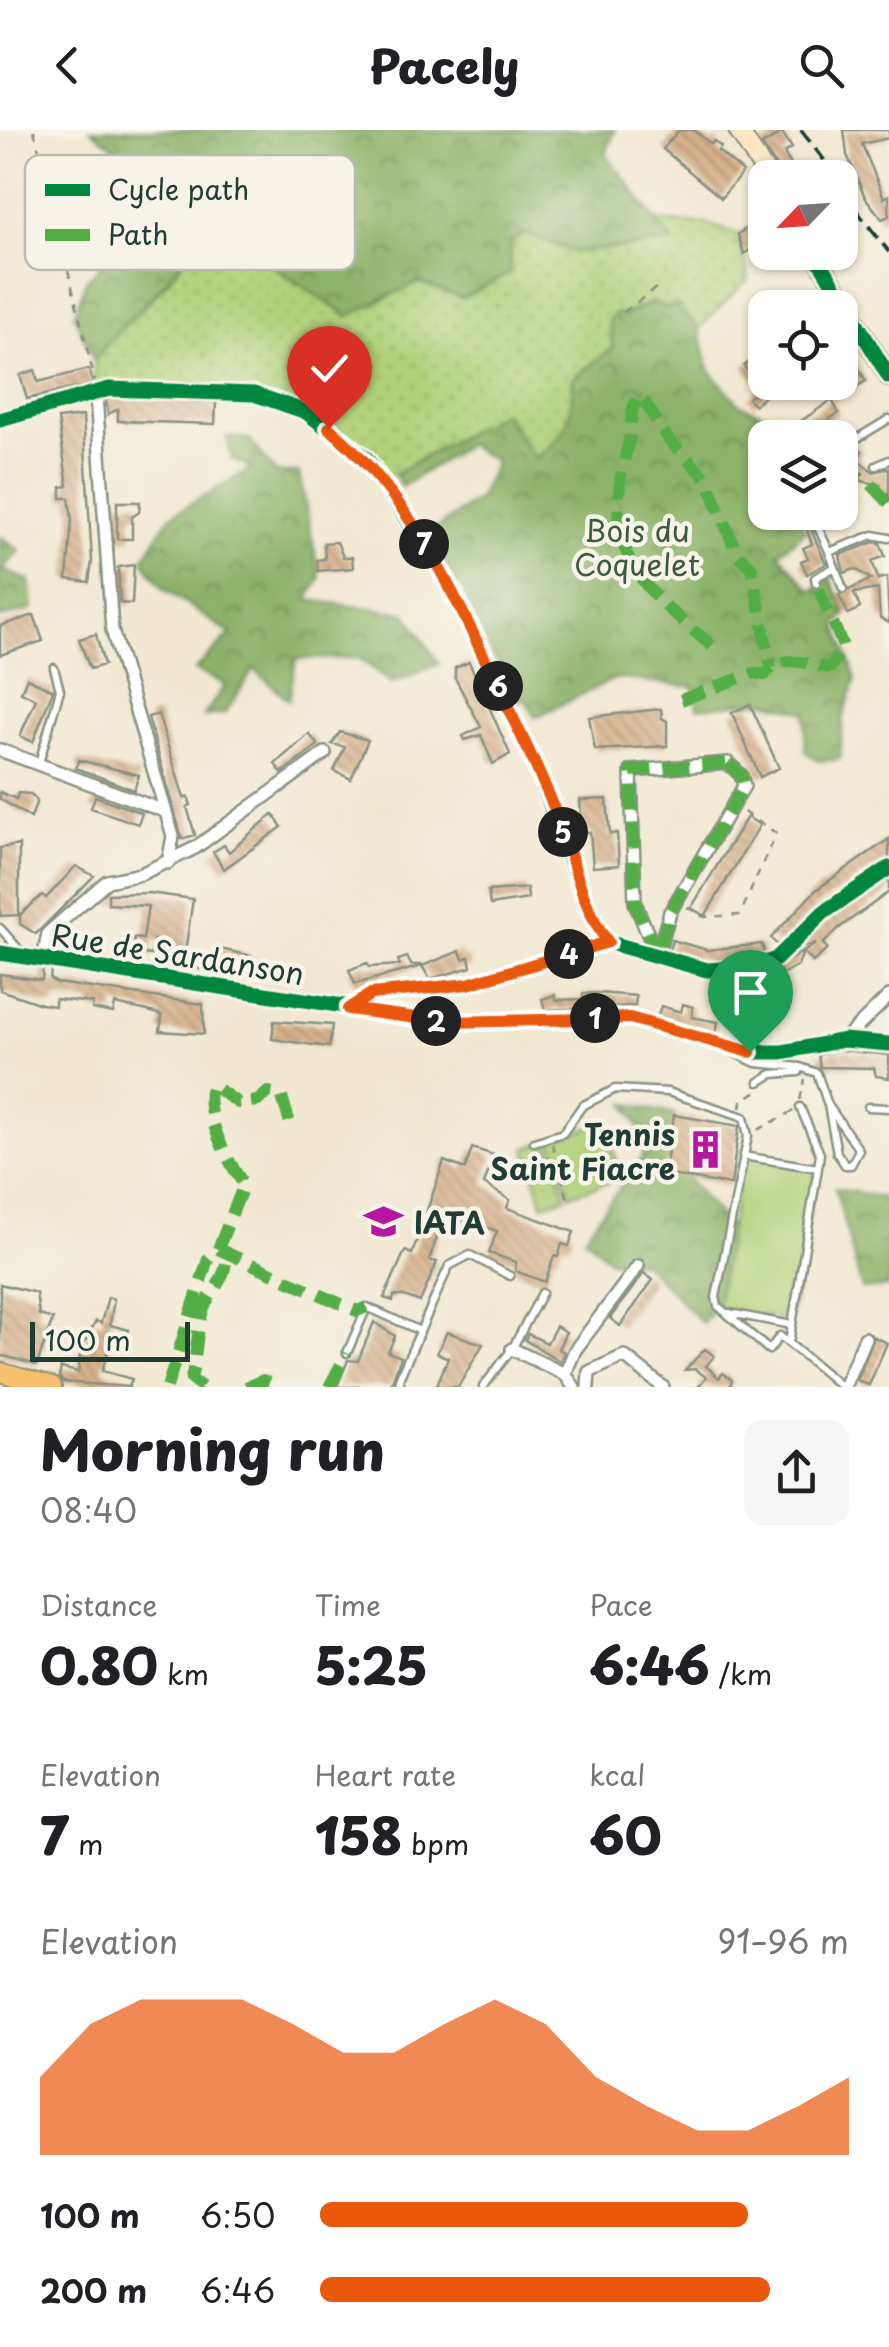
<!DOCTYPE html>
<html lang="en">
<head>
<meta charset="utf-8">
<style>
  :root { --surface:#fff; --page:#f6f6f6; --text:#202124; --muted:#757577; --accent:#ea580c }
  body { margin:0; font-family:"Playpen Sans",sans-serif; background:var(--page); color:var(--text); height:100vh; display:flex; flex-direction:column; font-size:38px; white-space:nowrap }
  * { box-sizing:border-box; margin:0 }
  p { font-size:32px; color:var(--muted) }
  .icon { flex:none; width:55px; height:55px; fill:none; stroke:currentColor; stroke-width:2; stroke-linecap:round; stroke-linejoin:round }
  .map { position:relative; height:1257px; overflow:hidden }
  .side { display:flex; flex-direction:column; background:var(--surface); flex:1 }
  .side>* { flex:none }
  .needle { width:65px; rotate:245deg }
  .buttons { position:absolute; left:748px; top:30px; display:grid; gap:20px }
  .buttons a { display:grid; place-items:center; width:110px; height:110px; border-radius:20px; background:var(--surface); box-shadow:0 2px 8px #0004; font-size:50px }
  .scale { position:absolute; left:30px; bottom:25px; width:160px; box-sizing:border-box; padding-left:10px; border:5px solid #1f3d34; border-top:0; font-size:28px; line-height:35px; white-space:nowrap; color:#1f3d34; -webkit-text-stroke:8px #f7f3e8; paint-order:stroke }
  .pin { position:absolute; display:grid; place-items:center; width:85px; height:85px; color:#fff; margin:-102px -42px; border-radius:50% 50% 50% 0; rotate:-45deg; box-shadow:0 0 10px #0007 }
  .pin .icon { rotate:45deg }
  .km { position:absolute; width:50px; height:50px; margin:-25px; border-radius:50%; background:#222; color:#fff; font-size:28px; line-height:50px; text-align:center }
  .round { display:grid; place-items:center; flex:none; width:105px; height:105px; border-radius:20px; background:var(--page) }
  .summary { display:flex; align-items:center; justify-content:space-between; height:170px; padding:0 40px }
  h1 { font-size:55px; font-weight:800; line-height:75px }
  .stats { display:grid; grid-template-columns:repeat(3,1fr); gap:15px; height:170px; padding:10px 40px }
  .stats div { display:grid; align-content:center }
  .stats b { font-size:50px; font-weight:800 }
  .stats small { font-size:28px; font-weight:400 }
  .stats p { font-size:28px }
  .chart { height:280px; padding:20px 40px }
  .chart p { display:flex; justify-content:space-between }
  .chart svg { width:100%; height:180px; margin-top:10px; fill:var(--accent); opacity:.7 }
  ul { padding:0 40px; list-style:none; font-size:32px }
  li { display:grid; grid-template-columns:160px 120px 1fr; align-items:center; height:75px }
  li i { height:25px; border-radius:12px; background:var(--accent) }
  header { display:flex; justify-content:space-between; align-items:center; height:130px; padding:0 40px; background:var(--surface); font-size:45px; font-weight:800 }
  .map>svg:first-child { display:block }
</style>
</head>
<body>
<header><svg class="icon" aria-label="back" viewBox="0 0 24 24"><path d="M15 5l-7 7 7 7"/></svg>Pacely<svg class="icon" aria-label="search" viewBox="0 0 24 24"><circle cx="10" cy="10" r="6"/><path d="M15 15l6 6"/></svg></header>
<div class="map">
<svg width="889" height="1257" viewBox="0 0 889 1257">
  <defs>
    <pattern id="grass-dots" width="8" height="8" patternUnits="userSpaceOnUse" patternTransform="scale(2.5)"><rect width="8" height="8" fill="#b0d179"/><path d="M2 2h.1M6 6h.1" fill="none" stroke="#97b469" stroke-width="1.8" stroke-linecap="round"/></pattern>
    <pattern id="forest-crowns" width="20" height="18" patternUnits="userSpaceOnUse" patternTransform="scale(2.5)"><rect width="20" height="18" fill="#8cb369"/><path d="M2 6a3 3 0 1 1 6 0M12 15a3 3 0 1 1 6 0" fill="none" stroke="#729357"/></pattern>
    <pattern id="building-back-hatch" width="6" height="6" patternUnits="userSpaceOnUse" patternTransform="scale(2.5)"><rect width="6" height="6" fill="#d7b08a"/><path d="M-1 5l2 2M0 0l6 6M5-1l2 2" fill="none" stroke="#ae9072"/></pattern>
  </defs>
  <rect width="100%" height="100%" fill="#f7f3e8"/>
  <filter id="ink" filterUnits="userSpaceOnUse"><feTurbulence type="fractalNoise" baseFrequency=".01" numOctaves="2"/><feDisplacementMap in="SourceGraphic" scale="20" xChannelSelector="R" yChannelSelector="G"/><feConvolveMatrix kernelMatrix="1 2 1 2 8 2 1 2 1" color-interpolation-filters="sRGB"/></filter>
  <filter id="wash" filterUnits="userSpaceOnUse"><feTurbulence type="fractalNoise" baseFrequency=".0048" numOctaves="4" result="noise"/><feDisplacementMap in="SourceGraphic" scale="40" xChannelSelector="R" yChannelSelector="G"/><feGaussianBlur stdDeviation="2.25" result="paint"/><feColorMatrix in="noise" values="0 0 0 0 0 0 0 0 0 0 0 0 0 0 0 0 0 1.4 0 .05"/><feComposite in="paint" operator="in"/></filter>
  <g filter="url(#wash)">
    <rect width="100%" height="100%" fill="#f2e8d1"/>
    <!-- grass -->
    <path fill="url(#grass-dots)" stroke="#688756" stroke-width="2.5" d="M656,91L707,94L738,104L749,148L699,199L676,175L666,178L653,172L609,191L613,218L573,248C571,293 569,301 534,329L503,282L383,350L329,298L254,264L109,259L96,265L94,230C127,186 177,157 196,103L225,105L348,186L418,152L463,168L510,143L511,111L525,104L575,122L673,112Z"/>
    <!-- forest -->
    <path fill="url(#forest-crowns)" stroke="#56784e" stroke-width="2.5" d="M91,0H615L606,24L673,113L575,122L525,104L511,111L510,143L463,168L418,152L348,186L225,105L197,103C175,156 127,185 94,230L74,185L86,151L170,60Z
      M653,172L666,178L676,175L699,199L709,240L740,275L784,291L803,307L765,308V382L796,383L805,401L779,423L812,461L830,447L846,484L837,495L856,549L843,588L840,629L819,631L805,621L806,582L763,571L698,578L694,557L616,548L535,587L525,568L517,571L430,403L479,368L496,331L467,315L401,357L395,344L503,282L535,329C569,301 571,292 573,249L613,218L609,191L615,183L626,185Z
      M227,307L249,309L276,343H299L320,449L307,470L406,483L439,534L392,553L359,528L296,529L289,570L254,539L225,583L204,586L225,555L195,540L231,504L163,458L143,430L170,386L252,338L232,329Z
      M0,407L20,421L2,440L30,451L33,479L0,488Z
      M625,973L675,985L686,1047L730,1098L716,1178L702,1193L643,1132L610,1130L584,1107L644,1025L639,997Z
      M835,1058L889,1069V1157L862,1159Z"/>
    <!-- garden -->
    <path fill="#b0d179" stroke="#688756" stroke-width="2.5" d="M604,993L622,1048L570,1065L552,1010Z
      M548,1011L566,1067L543,1074L526,1018Z
      M742,1027L817,1040L790,1191L716,1178Z"/>
    <g id="blocks">
      <!-- building -->
      <path fill="url(#building-back-hatch)" d="M679,0H694L711,14L714,11L721,17L718,21L743,42L721,68L663,19Z
        M844,0H889V8L862,14L884,68L889,65V86L882,89L865,67L847,25Z
        M782,3L792,18L784,23L792,37L781,44L762,15Z
        M765,86V123L759,115L744,124L738,104Z
        M840,208L866,251L834,270L823,252H840Z
        M753,229L765,244V252H778L755,275L748,268L760,257L744,236Z
        M89,239L93,254L27,269L20,245L35,240L38,252Z
        M110,268L216,272L215,294L118,291V279L108,284L106,270Z
        M832,270L839,283L819,296L831,308H811L795,295Z
        M83,286L92,431L89,452L67,449L72,389L69,368H61V357L68,356L58,289Z
        M849,311L862,321L857,329L873,342L889,338V369L877,357L880,355L862,351L840,332V315L845,319Z
        M117,372H140L139,382L132,387V409H117Z
        M809,382L818,388L810,397L826,434L807,444L801,431L808,428L803,418L812,414L803,389Z
        M337,412L343,427H352L353,438L318,441L317,430L325,429L324,413Z
        M874,412L880,413L885,426L872,431L878,449L887,447L889,493L880,488L878,459L854,463L860,478L848,484L839,465L871,449L855,439L844,443L840,425Z
        M134,435L132,474L120,473L118,437Z
        M34,485L43,511L0,525V496Z
        M96,504L104,535L90,539L79,509Z
        M469,532L510,624L493,634L481,605L465,610L463,606L481,597L455,548V538Z
        M27,548L53,560L33,612L20,606L36,569L21,562Z
        M750,574L779,638L760,647L732,583Z
        M661,579L662,588L667,591V616L595,620L589,587Z
        M158,584L184,668L188,667L191,675L187,677L195,705L182,709L148,587Z
        M340,602L368,610L351,649L334,641L345,617L332,614Z
        M309,604L318,615L282,643L275,634Z
        M79,630L139,645L134,660L76,638Z
        M0,662L16,669L18,663L31,664L37,670L31,688L0,669Z
        M95,666L142,683L138,694L91,678Z
        M607,669L610,704L617,703L619,735L593,737L590,702H582L580,670Z
        M273,684L282,697L224,739L213,722L224,715L229,722Z
        M747,687L760,695L705,786L691,778Z
        M889,709V729L819,774L777,815L771,808L816,760Z
        M19,715V785L0,786V718Z
        M76,736L94,746L36,804L20,794V785L42,765L46,768Z
        M889,749V762L839,798L823,814L828,819L813,832L803,822L798,835L774,849L770,841L816,814L802,817L830,789Z
        M527,758L528,769L490,775L488,761Z
        M149,763L193,769L185,822L219,827L220,819L252,826L249,846L166,834L170,813L153,810L151,825L132,822L134,808L143,809L148,776L108,774V764Z
        M672,810L707,820L762,814L764,824L708,831L669,820Z
        M460,821L463,829L469,827L471,837L430,849L422,836L355,854L349,840L367,833L369,837L400,835L398,830L407,827L411,835H425Z
        M43,839L51,840L50,849L57,853L203,874L204,904L160,901L162,885L144,880L115,874L113,883L92,879L93,873L55,869V876L41,874L0,860V844L42,850Z
        M599,863L636,866L635,876L545,880L542,869L555,865L556,870L583,869V864Z
        M683,874L693,877L692,887L718,892L716,903L658,886L661,876L681,882Z
        M274,891L332,895L329,917L272,909Z
        M840,920L889,925V948L876,946L874,938L820,937L818,925Z
        M674,985L739,996L731,1055L664,1044Z
        M472,1018L494,1025L484,1054L510,1070L507,1078L574,1102L569,1116L562,1114L558,1127L554,1126L545,1152L515,1141L516,1132L489,1123L497,1101L463,1089L460,1097L440,1099L429,1130L437,1132L420,1172L404,1166H394L393,1171L384,1168L405,1121L412,1124L444,1031L465,1039Z
        M644,1143L653,1150L620,1196L610,1188Z
        M0,1154L36,1163L39,1185L53,1189L37,1235L0,1225Z
        M108,1167L114,1169L110,1195L129,1200L126,1212L112,1208L102,1241L132,1249L129,1257L63,1252L59,1247L61,1238L78,1242L81,1219L96,1191L101,1193Z
        M374,1192L395,1206L388,1222L401,1227L390,1257H337L348,1230L358,1231Z
        M556,1196L566,1202L558,1219L564,1222L560,1231L525,1210L528,1204L547,1213Z
        M447,1202L483,1214L458,1257H436L448,1228L437,1223Z
        M874,1207L887,1213L869,1255L857,1250Z
        M705,1219L714,1226L706,1236L719,1248L723,1243L732,1250L730,1257H698L706,1247L695,1239L685,1240Z"/>
    </g>
  </g>
  <g filter="url(#ink)">
    <use href="#blocks" fill-opacity="0" stroke="#889282" stroke-width="2.5"/>
    <g fill="none" stroke-linecap="round" stroke-linejoin="round">
      <defs>
        <path id="lane" d="M856,309L889,289
          M876,336L889,330
          M817,395L829,421
          M835,437L843,459
          M816,453L815,448L835,437L829,422L873,405L889,408
          M39,633L60,560L54,538
          M0,798L24,825
          M730,921L756,933L800,937
          M759,952L772,944L799,942L800,937L817,943L828,975L859,1020L851,1035H845L837,1023L828,975
          M868,977L889,978
          M534,1012L563,1003L582,976L615,959L668,962L744,987L748,1006L716,1167L718,1176L769,1220L780,1206L842,1257
          M743,1026L818,1038L820,1024L800,977
          M729,1183L792,1195
          M789,1213L818,1038
          M347,1223L367,1177L418,1200
          M401,1257L399,1249L449,1136L470,1125L510,1146
          M483,1257L512,1219L542,1163"/>
        <path id="street" d="M96,265L112,500L173,706L168,733
          M0,290L109,259L254,264L306,282L366,328L453,460L541,649L586,776L607,812L707,840L754,837L776,829L824,782L889,738
          M0,620L164,681
          M728,633L741,645L744,656L670,782L657,826L635,773L631,641Z
          M0,823L447,892L630,888L750,922H782L844,910L889,914
          M43,830L48,803L107,751L141,744L195,718L325,623
          M348,879L371,864L468,855L607,812
          M844,910L889,866
          M512,1219L565,1244
          M574,1257L565,1244L575,1220L638,1136
          M588,1257L589,1242L624,1226L663,1257
          M844,1257L865,1208"/>
        <path id="secondary" d="M738,0L769,48
          M814,122L889,247"/>
        <path id="primary" d="M0,1242L52,1257"/>
      </defs>
      <!-- lane casing -->
      <use href="#lane" stroke="#889282" stroke-width="11"/>
      <!-- street casing -->
      <use href="#street" stroke="#889282" stroke-width="16"/>
      <!-- secondary casing -->
      <use href="#secondary" stroke="#889282" stroke-width="22"/>
      <!-- primary casing -->
      <use href="#primary" stroke="#889282" stroke-width="22"/>
      <!-- path -->
      <path stroke="#889282" stroke-width="2.5" stroke-dasharray="8 8" stroke-linecap="butt" d="M34,0L95,251
        M624,182L660,155
        M687,777L704,787L740,785L776,703L742,681
        M800,970L805,949
        M741,978L742,971L757,961
        M758,1000L795,980
        M552,1014L568,1069"/>
      <!-- lane -->
      <use href="#lane" stroke="#fff" stroke-width="6"/>
      <!-- street -->
      <use href="#street" stroke="#fff" stroke-width="11"/>
      <!-- secondary -->
      <use href="#secondary" stroke="#fce6c4" stroke-width="18"/>
      <!-- primary -->
      <use href="#primary" stroke="#f7c06c" stroke-width="18"/>
      <!-- rail -->
      <path stroke="#1f3d34" stroke-width="4" stroke-dasharray="15 8" stroke-linecap="butt" d="M801,0L838,48
        M840,60L889,122"/>
      <!-- quiet -->
      <path stroke="#52ad45" stroke-width="12" stroke-dasharray="25 12" stroke-linecap="butt" d="M840,335L871,354L889,373
        M712,516C634,452 600,420 628,315C633,295 627,282 640,265L669,310L707,349L737,424L752,438L771,538
        M681,570L754,543L765,545C785,520 808,536 830,538L843,516L816,453
        M728,633L741,645L744,656L670,782L657,826L635,773L631,641Z
        M349,878L371,864L468,855L607,812
        M218,1119L244,1054C228,1034 201,980 212,955L238,973L258,971L268,962L281,964L290,993
        M167,1257L208,1129L218,1119L357,1181L367,1177
        M202,1257L191,1249C197,1226 196,1200 204,1178C215,1152 226,1154 227,1121
        M246,1257L263,1250L278,1257
        M329,1257L347,1223"/>
      <defs>
        <path id="cycleway" d="M814,122L889,247
          M0,290L109,259L254,264L306,282L366,328L453,460L541,649L586,776L607,812L707,840L754,837L776,829L824,782L889,738
          M0,823L447,892L630,888L750,922H782L844,910L889,914"/>
      </defs>
      <!-- cycleway casing -->
      <use href="#cycleway" stroke="#f7f3e8" stroke-width="21"/>
      <!-- cycleway -->
      <use href="#cycleway" stroke="#00873e" stroke-width="15"/>
    </g>
  </g>
  <g fill="none" stroke-linecap="round" stroke-linejoin="round" filter="url(#ink)">
    <defs>
      <path id="route" d="M329,298C410,365 455,465 499,559C520,603 542,646 560,692C575,733 581,776 608,812L468,854L371,864L348,879L447,892L630,888L750,922"/>
    </defs>
    <!-- route casing -->
    <use href="#route" stroke="#fff" stroke-width="20"/>
    <!-- route -->
    <use href="#route" stroke="#ea580c" stroke-width="12"/>
  </g>
  <!-- icons -->
  <defs>
    <symbol id="building-bare" viewBox="-9 -9 18 18"><path d="M-4-6H4V6H1V3H-1V6H-4ZM-2.5-4.3h1.7v1.8h-1.7ZM.8-4.3h1.7v1.8H.8ZM-2.5-1h1.7V.8h-1.7ZM.8-1h1.7V.8H.8Z" fill="#b5179e" stroke="#f7f3e8" stroke-width="2.5" paint-order="stroke"/></symbol>
    <symbol id="school-bare" viewBox="-9 -9 18 18"><path d="M0-5L7-2L0 1L-7-2ZM-4 1L0 2.5L4 1V4Q0 6-4 4Z" fill="#b5179e" stroke="#f7f3e8" stroke-width="2.5" paint-order="stroke"/></symbol>
  </defs>
  <g fill-rule="evenodd">
    <use href="#building-bare" x="678" y="992" width="55" height="55"/>
    <use href="#school-bare" x="356" y="1064" width="55" height="55"/>
  </g>
  <g text-anchor="middle" dominant-baseline="central" stroke-width="9" stroke-linejoin="round" paint-order="stroke">
    <!-- park labels -->
    <g font-size="30" fill="#3c5b42" stroke="#f7f3e8">
      <text x="637" y="399">Bois du<tspan x="637" dy="34">Coquelet</tspan></text>
    </g>
    <!-- street labels -->
    <g font-size="30" fill="#1f3d34" stroke="#f7f3e8">
      <text transform="translate(178 823) rotate(9)">Rue de Sardanson</text>
    </g>
    <!-- poi labels -->
    <g font-size="30" font-weight="bold" fill="#1f3d34" stroke="#f7f3e8" text-anchor="end">
      <text x="675" y="1003">Tennis<tspan x="675" dy="34">Saint Fiacre</tspan></text>
      <text x="414" y="1091" text-anchor="start">IATA</text>
    </g>
  </g>
  <!-- legend -->
  <rect x="25" y="25" width="330" height="115" rx="15" fill="#f7f3e8" stroke="#b6bcb2" stroke-width="2.5"/>
  <rect x="45" y="54" width="45" height="12" fill="#00873e"/>
  <rect x="45" y="99" width="45" height="12" fill="#52ad45"/>
  <g font-size="28" fill="#1f3d34">
    <text x="108" y="70">Cycle path</text>
    <text x="108" y="115">Path</text>
  </g>
</svg>
<div class="buttons">
<a><svg class="needle" viewBox="-14 -14 28 28"><path d="M0-13l5 13h-10z" fill="#e53935"/><path d="M0 13l5-13h-10z" fill="#757577"/></svg></a>
<a><svg class="icon" aria-label="locate" viewBox="0 0 24 24"><circle cx="12" cy="12" r="6"/><path d="M12 2v4M12 18v4M2 12h4M18 12h4"/></svg></a>
<a><svg class="icon" aria-label="layers" viewBox="0 0 24 24"><path d="M12 4l9 5-9 5-9-5zM3 14l9 5 9-5"/></svg></a>
</div>
<div class="scale">100 m</div>
<div class="pin" style="left:750px;top:922px;background:#1e9e55"><svg class="icon" aria-label="arrive" viewBox="0 0 24 24"><path d="M6 21V4h12l-3 4 3 4H6"/></svg></div>
<div class="pin" style="left:329px;top:298px;background:#d93025"><svg class="icon" aria-label="check" viewBox="0 0 24 24"><path d="M5 12l5 5 9-10"/></svg></div>
<b class="km" style="left:595px;top:888px">1</b>
<b class="km" style="left:436px;top:891px">2</b>
<b class="km" style="left:569px;top:824px">4</b>
<b class="km" style="left:563px;top:702px">5</b>
<b class="km" style="left:498px;top:556px">6</b>
<b class="km" style="left:424px;top:414px">7</b>
</div>
<section class="side">
<div class="summary"><div><h1>Morning run</h1><p>08:40</p></div><a class="round"><svg class="icon" aria-label="share" viewBox="0 0 24 24"><path d="M12 15V3M7 8l5-5 5 5M5 13v7h14v-7"/></svg></a></div>
<div class="stats">
<div><p>Distance</p><b>0.80<small> km</small></b></div>
<div><p>Time</p><b>5:25</b></div>
<div><p>Pace</p><b>6:46<small> /km</small></b></div>
</div>
<div class="stats">
<div><p>Elevation</p><b>7<small> m</small></b></div>
<div><p>Heart rate</p><b>158<small> bpm</small></b></div>
<div><p>kcal</p><b>60</b></div>
</div>
<div class="chart"><p><span>Elevation</span>91–96 m</p>
<svg viewBox="0 0 160 44" preserveAspectRatio="none"><path d="M0 44V25L10 12L20 6L30 6L40 6L50 12L60 19L70 19L80 12L90 6L100 12L110 25L120 32L130 38L140 38L150 32L160 25V44z"/></svg>
</div>
<ul>
<li><b>100 m</b>6:50<i style="width:81%"></i></li>
<li><b>200 m</b>6:46<i style="width:85%"></i></li>
</ul>
</section>
</body>
</html>
